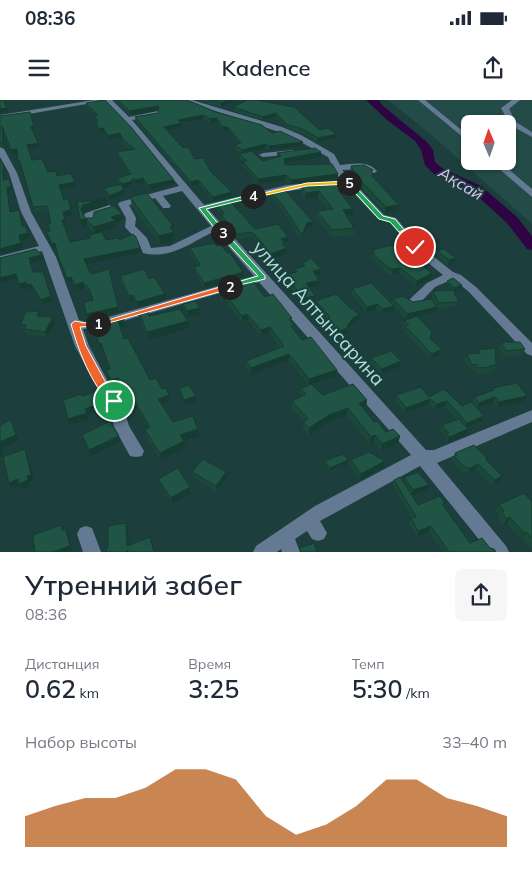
<!DOCTYPE html>
<html lang="ru">
<head>
<meta charset="utf-8">
<style>
  :root { --surface:#fff; --page:#f6f6f7; --text:#1f2937; --muted:#747a83; --accent:#b45309 }
  body { margin:0; font-family:Mulish,sans-serif; background:var(--page); color:var(--text); height:100vh; display:flex; flex-direction:column; font-size:19px; white-space:nowrap }
  * { box-sizing:border-box; margin:0 }
  p { font-size:16px; color:var(--muted) }
  .icon { flex:none; width:28px; height:28px; fill:none; stroke:currentColor; stroke-width:2; stroke-linecap:round; stroke-linejoin:round }
  .map { position:relative; height:452px; overflow:hidden }
  .side { display:flex; flex-direction:column; background:var(--surface); flex:1 }
  .side>* { flex:none }
  .needle { width:32px; rotate:358deg }
  .fabs { position:absolute; left:461px; top:15px; display:grid; gap:10px }
  .fabs a { display:grid; place-items:center; width:55px; height:55px; border-radius:8px; background:var(--surface); box-shadow:0 1px 4px #0004; font-size:25px }
  .pin { position:absolute; display:grid; place-items:center; width:42px; height:42px; color:#fff; margin:-21px; border:2px solid #fff; border-radius:50%; box-shadow:0 1px 5px #0007 }
  .km { position:absolute; width:25px; height:25px; margin:-12px; border-radius:50%; background:#222; color:#fff; font-size:14px; line-height:25px; text-align:center }
  .round { display:grid; place-items:center; flex:none; width:52px; height:52px; border-radius:8px; background:var(--page) }
  .summary { display:flex; align-items:center; justify-content:space-between; height:85px; padding:0 25px }
  h1 { font-size:28px; font-weight:600; line-height:38px }
  .figures { display:grid; grid-template-columns:repeat(3,1fr); gap:8px; height:85px; padding:5px 25px }
  .figures div { display:grid; align-content:center }
  .figures b { font-size:25px; font-weight:600 }
  .figures small { font-size:14px; font-weight:400 }
  .figures p { font-size:14px }
  .chart { height:140px; padding:10px 25px }
  .chart p { display:flex; justify-content:space-between }
  .chart svg { width:100%; height:90px; margin-top:5px; fill:var(--accent); opacity:.7 }
  .status { display:flex; justify-content:space-between; align-items:center; height:35px; padding:0 25px; background:var(--surface); direction:ltr }
  .status svg { height:14px; fill:currentColor }
  header { display:flex; justify-content:space-between; align-items:center; height:65px; padding:0 25px; background:var(--surface); font-size:22px; font-weight:600 }
  .map>svg:first-child { display:block }
</style>
</head>
<body>
<div class="status"><b>08:36</b><svg viewBox="0 0 49 12"><path d="M0 12V9h3v3zM5 12V6h3v6zM10 12V3h3v9zM15 12V0h3v12zM26 1h20v11H26zM47 4h2v5h-2z"/></svg></div>
<header><svg class="icon" aria-label="menu" viewBox="0 0 24 24"><path d="M4 6h16M4 12h16M4 18h16"/></svg>Kadence<svg class="icon" aria-label="share" viewBox="0 0 24 24"><path d="M12 15V3M7 8l5-5 5 5M5 13v7h14v-7"/></svg></header>
<div class="map">
<svg width="532" height="452" viewBox="0 0 532 452">
  <rect width="100%" height="100%" fill="#1c3f3d"/>
  <!-- built -->
  <path fill="#234b48" fill-rule="evenodd" d="M388,0H532V124L429,33ZM470,24H508V61H470Z"/>
  <g fill="none" stroke-linecap="round" stroke-linejoin="round">
    <!-- river -->
    <path fill="#2e0542" fill-rule="evenodd" d="M366,0H379L382,5L427,42L433,50L435,62L442,68L481,86L517,117L532,136V150L527,149L507,123L473,92L434,74L425,65L421,50L415,41L387,20Z"/>
    <!-- minor -->
    <path fill="#637a92" fill-rule="evenodd" d="M94,0L104,1L0,19V15Z
      M105,0H112L129,17L158,11V15L132,20L204,105L287,85L342,81L343,83L339,86C294,88 251,97 208,109L426,350H434L532,310V322L437,363L506,446L509,452H489L420,366L320,421L327,433L324,439L318,441L312,439L307,431L295,439L300,452H282L281,449L277,452H253L256,446L315,406L411,355L259,182L102,227L83,229L89,246L113,291L122,303L129,326L144,351L142,356L136,357L130,356L114,327L109,305L103,299L75,246L42,151L0,162V156L39,146L21,112L9,73L0,57V47L4,49L17,73L31,112L56,157L79,220L85,222L98,220L254,176L215,131C192,142 170,160 143,153L138,141L125,127L126,118L118,104L120,102L179,86L133,30ZM182,91L211,126L170,146L151,148L147,138L135,126L136,118L129,105L155,98L163,108H169L171,106L163,96Z
      M182,0H192L282,27L301,35L334,54L340,65C354,64 367,60 377,71L373,74L364,69L342,70L384,115L396,118L419,145L453,172L461,175L476,187L532,243V256L527,254L468,191L453,179L435,187L419,204H411L409,201L411,198L427,183L443,175L411,149L390,122L378,119L336,74L328,57L295,39L276,31Z
      M418,0H425L470,37V43Z
      M512,0H520L509,9L516,22L532,32V37L510,25L501,8Z
      M294,50L298,52L297,54L263,57L259,55L263,53Z
      M490,61H499L532,89V97Z
      M109,105L114,108L112,110L94,116L93,123H87L84,115L86,113Z
      M86,426L92,428L101,452H83L77,434L80,428Z"/>
  </g>
  <!-- wall -->
  <path fill="#1c483a" d="M114,0H187L216,12L270,32L303,46L269,50L266,48L252,52L262,61L277,57V53L321,52V57L285,63V65L338,79L290,84L285,80L258,83L243,66V62L239,58V54L241,53L234,49V45L238,43L229,31H223L217,22L210,23L203,19L181,23L182,27L167,30L183,48L211,72L232,96L213,101L199,84L192,86L136,21L135,17L158,13V10L130,15Z
    M198,0H236L221,7Z
    M247,0L320,30L337,38L317,42L302,33L288,29L276,16L263,20L233,11V7Z
    M86,3L175,84L149,90L144,82L135,84L134,82L130,86L123,88L125,94L109,100L105,92L104,88L120,85L118,82L117,78L129,74L118,56L117,52L131,50L123,44L121,37L109,39L104,32H99L96,26V22L94,19V16L96,15L87,7Z
    M0,16L35,30L33,31L39,47L28,49L32,60L48,72L57,76L77,86L60,90L64,100L72,115L65,117L66,124L63,125L70,142L90,138L89,135L95,134L87,125L82,126V102H91L106,98L108,105L85,112L83,114L85,118L123,120L115,123L116,127L97,133L106,140H119L140,148L141,153L86,164L91,174L120,212L88,220L93,200L91,193L85,188L76,190L73,182L69,183L59,161L56,148L54,149L46,131H50L51,123L48,111H35L22,66H20L18,61L17,54L12,55L4,30V47L0,46Z
    M351,66L373,73V77L398,111L385,113L356,82L350,72Z
    M301,86L352,94L343,96L352,115L347,116L354,128V135L331,137L317,118V111L328,109L318,98L305,99L301,92Z
    M271,93L313,122L312,127L307,128L301,140L282,109L271,98Z
    M130,97L173,126L175,141L160,145L132,106Z
    M217,104L255,129L288,141L285,142L287,153L262,162L254,154V149L261,146L252,137L238,139L221,120V115L217,109Z
    M216,146L227,153L243,172L244,177L204,188L195,172L194,167L198,166L190,153V148Z
    M372,150L415,166L432,173L431,179L416,186L399,173L392,175L386,173L372,159Z
    M437,150L456,158L454,164L448,166L436,156Z
    M0,158L43,160L31,163L33,172L53,201L42,205L33,189L29,190L28,187L21,189L17,178Z
    M302,164L320,174L316,176L319,181V186L309,188L315,201L304,204L284,180V175L295,173V169L302,167Z
    M120,176L149,179L165,194L166,199L138,207L134,200L130,201L121,182Z
    M447,181L462,185V188L453,191L447,184Z
    M220,189L265,197L292,218V223L294,226V230L302,240L336,276L312,284L323,295L367,300L366,306L363,308L374,322L386,332L400,336L398,343L381,351L374,342L369,344L347,315L328,322L309,335L303,329V322H304L292,308V301L301,297L300,296L301,289L308,285L289,260L251,274L246,267V261L280,248L270,233L261,236L248,220L242,222L225,200L223,201L220,195Z
    M352,189L392,204L393,199L436,206L432,197L433,191L459,202L457,207L437,208L436,212L418,217L430,239L441,255L430,259L404,232L405,229L403,227L404,221L412,218L406,219L394,206L393,211L382,214L376,209L367,212L351,194Z
    M316,201L359,220L353,223L348,229V233L336,237L324,224L325,219L326,218L315,206Z
    M183,204L200,208V214L188,217L184,210Z
    M138,211L149,216L188,221L189,228L148,240L139,218Z
    M41,216L55,223L47,237L27,235L25,231H23L21,225Z
    M91,223L125,227L121,228L124,239L150,280L162,289L170,302L162,305L173,322L199,336L184,341L185,348L161,360L146,337L145,330L148,328L137,309L132,311L119,285L113,287L108,277L106,270L110,269L103,250L101,251L96,235H94Z
    M501,242L525,249L523,255L504,257L499,248Z
    M478,250L496,265L494,271L489,272L488,273L476,274L474,270H470L465,260L467,254L477,253Z
    M371,258L401,261L400,267L381,274L370,264Z
    M179,288L196,302L185,305L180,294Z
    M492,288L525,301L497,307L493,302L477,308L472,303L474,297L491,291Z
    M444,289L462,306L482,321L467,327L468,329L466,335L447,343L445,340L446,337L440,331L442,325L457,320L445,306L435,309L429,304L405,313L395,301L396,295L429,297Z
    M455,353L486,361L499,381L492,386L475,370L468,373H462L452,361Z
    M348,360L347,363L329,371L325,364V361Z
    M351,360L385,361L384,367L360,380L350,366Z
    M192,372L227,378L216,391L193,378Z
    M404,377L427,390L412,396L418,405H444L470,443L490,448L496,452H443L429,432L417,436L409,424L411,418H412L393,386L394,380L403,381Z
    M158,379L190,387L191,393L172,404L160,384Z
    M532,402V449L522,438L520,439L507,424L503,425L498,419L499,416L496,411L499,405Z"/>
  <!-- shaded-wall -->
  <path fill="#163b30" d="M228,0H236L221,7V3Z
    M159,6V10L130,15L129,11Z
    M7,8L8,12L0,13V9Z
    M276,13V16L263,20V17Z
    M203,15V19L178,23V20Z
    M217,18V22L210,23V19Z
    M182,23V27L164,31V27Z
    M2,26L4,30V47L3,43Z
    M34,26L35,30L32,31L31,27Z
    M222,27H228L229,31H223Z
    M103,28L104,32H99V29Z
    M120,33L121,37L109,39L108,36Z
    M337,34V38L317,42L318,38Z
    M303,42V46L269,50V46Z
    M38,43L39,47L28,49L27,45Z
    M266,44V48L242,54V50Z
    M17,49L18,54L12,55L11,50Z
    M321,52V57L284,63V59Z
    M3,64L4,68V85L3,80Z
    M338,74V79L290,84L291,80Z
    M286,75L285,80L258,83V79Z
    M134,78V82L130,86L123,88L122,84Z
    M143,78L144,82L135,84V80Z
    M174,80L175,84L149,90L148,85Z
    M198,80L199,84L192,86L191,82Z
    M75,82L77,86L60,90L59,85Z
    M11,86L12,90L8,93L11,116L10,112L7,88Z
    M353,88L352,94L338,96V90Z
    M124,90L125,94L109,100V96Z
    M319,91L318,98L305,99L306,93Z
    M232,92V96L213,101V97Z
    M106,98L108,105L85,112L82,116L81,109L83,105Z
    M399,105L398,111L385,113L386,107Z
    M353,109L352,115L342,117L343,110Z
    M71,110L72,115L65,117L63,112Z
    M122,114L123,120L115,123L116,127L95,134L93,127L111,117Z
    M65,119L66,124L63,125L62,120Z
    M86,119L87,125L82,126L80,120Z
    M313,122L312,127L307,128L301,140L302,135L307,123Z
    M173,126L175,141L160,145L159,136L170,127Z
    M28,133L30,138L20,140L19,135Z
    M288,137V141L280,144L281,139Z
    M21,143L23,148L2,154L0,149Z
    M55,143L57,148L54,149L52,144Z
    M140,148L141,153L86,164L84,159Z
    M287,148V153L262,162V157Z
    M42,155L43,160L31,163L29,158Z
    M456,158L454,164L448,166L449,160Z
    M400,168L399,173L392,175L393,169Z
    M321,169L320,174L313,176V171Z
    M243,172L244,177L204,188V183Z
    M432,173L431,179L416,186L417,181Z
    M16,174L18,178L0,183V178Z
    M71,177L73,182L69,183L67,178Z
    M319,181V186L306,188V183Z
    M26,182L31,184L33,189L29,190L28,187L21,189L19,184Z
    M83,182L85,188L76,190L75,185Z
    M462,185V188L453,191L454,188Z
    M165,194L166,199L138,207L137,202Z
    M225,194V200L223,201V195Z
    M133,195L134,200L130,201L129,196Z
    M51,196L53,201L42,205L41,200Z
    M315,196V201L304,204V198Z
    M377,204L376,209L367,212V207Z
    M394,206L393,211L382,214L383,209Z
    M118,207L120,212L88,220L86,214Z
    M437,207L436,212L406,219L407,214Z
    M200,208V214L188,217L187,211Z
    M247,214L248,220L242,222V216Z
    M360,215L359,220L353,223L348,229V233L336,237V232L347,226L353,218Z
    M53,217L55,223L47,237L45,232Z
    M124,220L125,227L120,228L118,221Z
    M188,221L189,228L148,240L147,232Z
    M270,227V233L261,236V230Z
    M95,228L96,235H94L93,229Z
    M101,243L103,250L101,251L99,244Z
    M442,249L441,255L430,259L432,254Z
    M289,254V260L251,274V268Z
    M401,261L400,267L381,274L382,269Z
    M337,270L336,276L308,285L309,279Z
    M118,278L119,285L113,287L111,280Z
    M169,295L170,302L159,306L158,299Z
    M196,296V302L185,305L184,300Z
    M527,296L525,301L497,307L499,302Z
    M495,297L493,302L477,308L479,303Z
    M430,299L429,304L405,313L406,308Z
    M367,300L366,306L358,310L359,303Z
    M447,301L445,306L435,309L437,304Z
    M135,302L137,309L132,311L130,304Z
    M102,303L104,309L87,315L85,309Z
    M348,308L347,315L328,322L309,335V328L329,315Z
    M87,313L89,319L70,325L68,319Z
    M484,316L482,321L465,328L467,323Z
    M11,320L19,341L2,347L4,355L0,357V342Z
    M198,329L199,336L184,341L185,348L161,360L160,353L180,335Z
    M468,329L466,335L447,343L449,337Z
    M375,335L374,342L369,344L371,337Z
    M119,336L120,342L91,356L89,350Z
    M400,336L398,343L381,351L382,344Z
    M25,349L27,355L34,380L29,382L30,386L22,389L20,385L12,389L9,383L27,376Z
    M348,360L347,363L329,371L330,368Z
    M385,361L384,367L360,380L361,374Z
    M478,364L475,370L468,373L470,368Z
    M226,372L227,378L216,391V386Z
    M502,376L499,381L492,386L495,380Z
    M429,385L427,390L411,396L413,390Z
    M190,387L191,393L172,404L171,398Z
    M510,417L507,424L503,425L507,419Z
    M126,423L128,429L129,451L127,446Z
    M431,426L429,432L417,436L418,431Z
    M66,430L69,436L72,451L70,452H53Z
    M526,432L522,438L520,439L524,433Z"/>
  <!-- building -->
  <path fill="#205444" stroke="#163b30" d="M0,0H3L7,8L0,9Z
    M105,0L131,27L174,80L148,85L143,78L135,80L134,78L130,82L122,84L117,78L131,74L117,52L135,49L123,40L120,33L108,36L103,28L99,29L96,22L98,21L94,16L98,15L86,3Z
    M117,0H187L216,12L262,25L270,32L274,33L280,31L303,42L269,46L266,44L242,50L234,45L241,43L228,27H222L217,18L210,19L203,15L178,20L182,23L164,27L183,48L188,47L195,59L203,58L211,72L232,92L213,97L198,80L191,82L135,17L158,13L159,6L129,11Z
    M210,0H228L221,3Z
    M247,0H256L294,7L320,30L328,28L337,34L318,38L302,29L288,25L276,13L263,17L233,7Z
    M30,12L34,26L31,27L38,43L27,45L32,60L42,59L48,72L56,71L57,76L71,73L75,82L59,85L64,100L68,99L71,110L63,112L65,119L62,120L70,142L91,138L89,135L102,132L106,140L118,138L119,140L133,134L136,137L140,148L84,159L91,174L109,169L118,207L86,214L84,202L93,200L89,188L83,182L75,185L71,177L67,178L58,156L55,143L52,144L46,131H50L48,124L51,123L47,106L33,107L20,61H18L17,49L11,50L2,26L3,43L0,42V16Z
    M315,48L321,52L284,59L285,65L332,64L338,74L291,80L286,75L258,79L243,62L247,61L239,54L252,51L262,61L281,56L277,53Z
    M0,59L3,64V80L9,79L11,86L7,88L10,112L19,110L22,126L25,125L28,133L19,135L21,143L0,149Z
    M364,65L373,70L371,71L374,74L371,75L399,105L386,107L356,76L351,66Z
    M346,81L353,88L338,90L353,109L343,110L354,128L332,130L317,111L333,109L319,91L306,93L301,86Z
    M121,84L124,90L109,96L104,88Z
    M286,91L313,122L307,123L302,135L282,104L271,93Z
    M147,93L173,126L170,127L174,132L159,136L130,97Z
    M106,98L83,105L81,109L85,118H93L94,112L114,106L122,114L111,117L115,121L93,127L86,119L80,120L77,100L82,102L90,100L91,102Z
    M230,101L255,129L278,124L288,137L281,139L285,143L282,144L287,148L262,157L254,149L264,145L252,132L237,134L221,115L224,114L217,104Z
    M214,143L216,146L221,145L227,153H230L243,172L204,183L194,167L200,165L190,148Z
    M392,145L415,166L420,164L432,173L417,181L400,168L393,169L387,167L372,153H375L372,150Z
    M36,149L42,155L29,158L33,172H43L51,196L41,200L31,184L27,185L26,182L19,184L16,174L0,178V158Z
    M444,149L456,158L449,160L437,150Z
    M311,158L321,169L313,171L319,181L306,183L315,196L304,198L284,175L297,172L295,169L305,166L302,164Z
    M144,169L149,179L154,177L165,194L137,202L133,195L129,196L120,176Z
    M453,178L462,185L454,188L447,181Z
    M253,181L265,197L273,194L292,218L289,219L294,226H291L302,240L311,237L337,270L309,279L289,254L251,268L246,261L284,246L270,227L261,230L247,214L242,216L225,194L223,195L220,189Z
    M371,183L394,206L383,209L377,204L367,207L352,189Z
    M453,190L459,202L439,203L433,191Z
    M336,194L349,207L360,215L353,218L347,226L348,228L336,232L325,219L330,217L316,201Z
    M403,196L413,202L431,199L437,207L407,214L393,199Z
    M196,201L200,208L187,211L183,204Z
    M147,208L149,216L180,209L188,221L147,232L138,211Z
    M39,211L37,216L53,217L45,232L24,229L26,225H21L25,212Z
    M123,216L124,220L118,221L124,239L128,238L150,280L156,278L162,289L166,288L169,295L158,299L173,322L193,316L198,329L180,335L184,341L160,353L145,330L150,327L135,302L130,304L118,278L111,280L106,270L110,269L101,243L99,244L95,228L93,229L91,223Z
    M417,216L432,232L430,239L442,249L432,254L405,226L409,225L404,221Z
    M501,242H520L525,249L506,251Z
    M495,248L496,265L489,266L490,267L478,268L476,264L472,265L467,254L480,253L478,250Z
    M391,251L401,261L382,269L371,258Z
    M517,283L527,296L499,302L495,297L479,303L474,297L494,290L492,288Z
    M311,284L323,295L353,284L367,300L359,303L374,322L377,321L386,332L393,329L400,336L382,344L375,335L371,337L348,308L329,315L309,328L303,322L308,319L292,301L306,294L301,289Z
    M189,285L196,296L184,300L179,288Z
    M421,287L429,297L444,289L462,306L471,302L484,316L467,323L447,301L437,304L430,299L406,308L396,295Z
    M97,291L102,303L85,309L87,313L68,319L63,300L81,294L82,296Z
    M459,319L468,329L449,337L447,334L449,333L442,325Z
    M11,320L16,335L0,342V325Z
    M110,321L119,336L89,350L82,335Z
    M474,345L486,357L487,360H486L502,376L495,380L478,364L470,368L465,367L454,356L457,355L455,353Z
    M25,349L31,375L27,376L28,380L19,384L18,379L9,383L3,357Z
    M369,352L385,361L361,374L351,360Z
    M343,354L348,360L330,368L325,361Z
    M203,359L226,372L216,386L192,372Z
    M178,368L190,387L171,398L158,379Z
    M418,372L429,385L413,390L404,377Z
    M400,377L418,405L440,396L445,403L442,404L470,443L482,438L490,448L494,449L496,452H449L431,426L418,431L411,418L416,417L394,380Z
    M524,393L532,402V438L526,432L524,433L510,417L507,419L501,412L504,411L499,405Z
    M126,423L127,446L150,437L154,452H128L127,450V452H106V448H108V426Z
    M61,425L62,430H66L70,446L53,452H35L33,435Z
    M314,443L317,452H301L299,448Z"/>
  <!-- split-1 -->
  <path fill="#f0652b" stroke="#fff" d="M75,221L85,223L98,221L102,224L98,226L80,227L86,246L111,292L117,298V303H111C91,285 78,249 71,224Z"/>
  <!-- split-2 -->
  <path fill="#f0652b" stroke="#fff" d="M230,184L234,187L233,188L98,226L94,224Z"/>
  <!-- split-3 -->
  <path fill="#22a559" stroke="#fff" d="M220,132H225L265,176V179L227,188V185L258,176L220,135Z"/>
  <!-- split-4 -->
  <path fill="#22a559" stroke="#fff" d="M253,94L255,97L206,109L225,132V135H220L199,108Z"/>
  <!-- split-5 -->
  <path fill="#f5b400" stroke="#fff" d="M349,81L351,84L307,86L253,98L250,96L307,83Z"/>
  <!-- split-6 -->
  <path fill="#22a559" stroke="#fff" d="M347,82H351L383,116L395,119L406,132L405,133H400L390,122L379,119L347,84Z"/>
  <!-- split-7 -->
  <path fill="#f5b400" stroke="#fff" d="M403,130L418,146V148H413L400,133L399,132Z"/>
  <g text-anchor="middle" dominant-baseline="central" stroke-width="4" stroke-linejoin="round" paint-order="stroke">
    <!-- far-water labels -->
    <g font-size="16" font-style="italic" fill="#dec5f1" stroke="#1c3f3d">
      <text transform="translate(461 83) rotate(31)">Ақсай</text>
    </g>
    <!-- street labels -->
    <g font-size="19" fill="#aee0dc" stroke="#1c3f3d">
      <text transform="translate(319 213) rotate(48)">улица Алтынсарина</text>
    </g>
  </g>
</svg>
<div class="fabs">
<a><svg class="needle" viewBox="-14 -14 28 28"><path d="M0-13l5 13h-10z" fill="#e53935"/><path d="M0 13l5-13h-10z" fill="#747a83"/></svg></a>
</div>
<div class="pin" style="left:114px;top:301px;background:#1e9e55"><svg class="icon" aria-label="arrive" viewBox="0 0 24 24"><path d="M6 21V4h12l-3 4 3 4H6"/></svg></div>
<div class="pin" style="left:415px;top:147px;background:#d93025"><svg class="icon" aria-label="check" viewBox="0 0 24 24"><path d="M5 12l5 5 9-10"/></svg></div>
<b class="km" style="left:98px;top:224px">1</b>
<b class="km" style="left:230px;top:187px">2</b>
<b class="km" style="left:223px;top:133px">3</b>
<b class="km" style="left:253px;top:96px">4</b>
<b class="km" style="left:349px;top:83px">5</b>
</div>
<section class="side">
<div class="summary"><div><h1>Утренний забег</h1><p>08:36</p></div><a class="round"><svg class="icon" aria-label="share" viewBox="0 0 24 24"><path d="M12 15V3M7 8l5-5 5 5M5 13v7h14v-7"/></svg></a></div>
<div class="figures">
<div><p>Дистанция</p><b>0.62<small> km</small></b></div>
<div><p>Время</p><b>3:25</b></div>
<div><p>Темп</p><b>5:30<small> /km</small></b></div>
</div>
<div class="chart"><p><span>Набор высоты</span>33–40 m</p>
<svg viewBox="0 0 160 44" preserveAspectRatio="none"><path d="M0 44V29L10 24L20 20L30 20L40 15L50 6L60 6L70 11L80 29L90 38L100 33L110 24L120 11L130 11L140 20L150 24L160 29V44z"/></svg>
</div>
</section>
</body>
</html>
